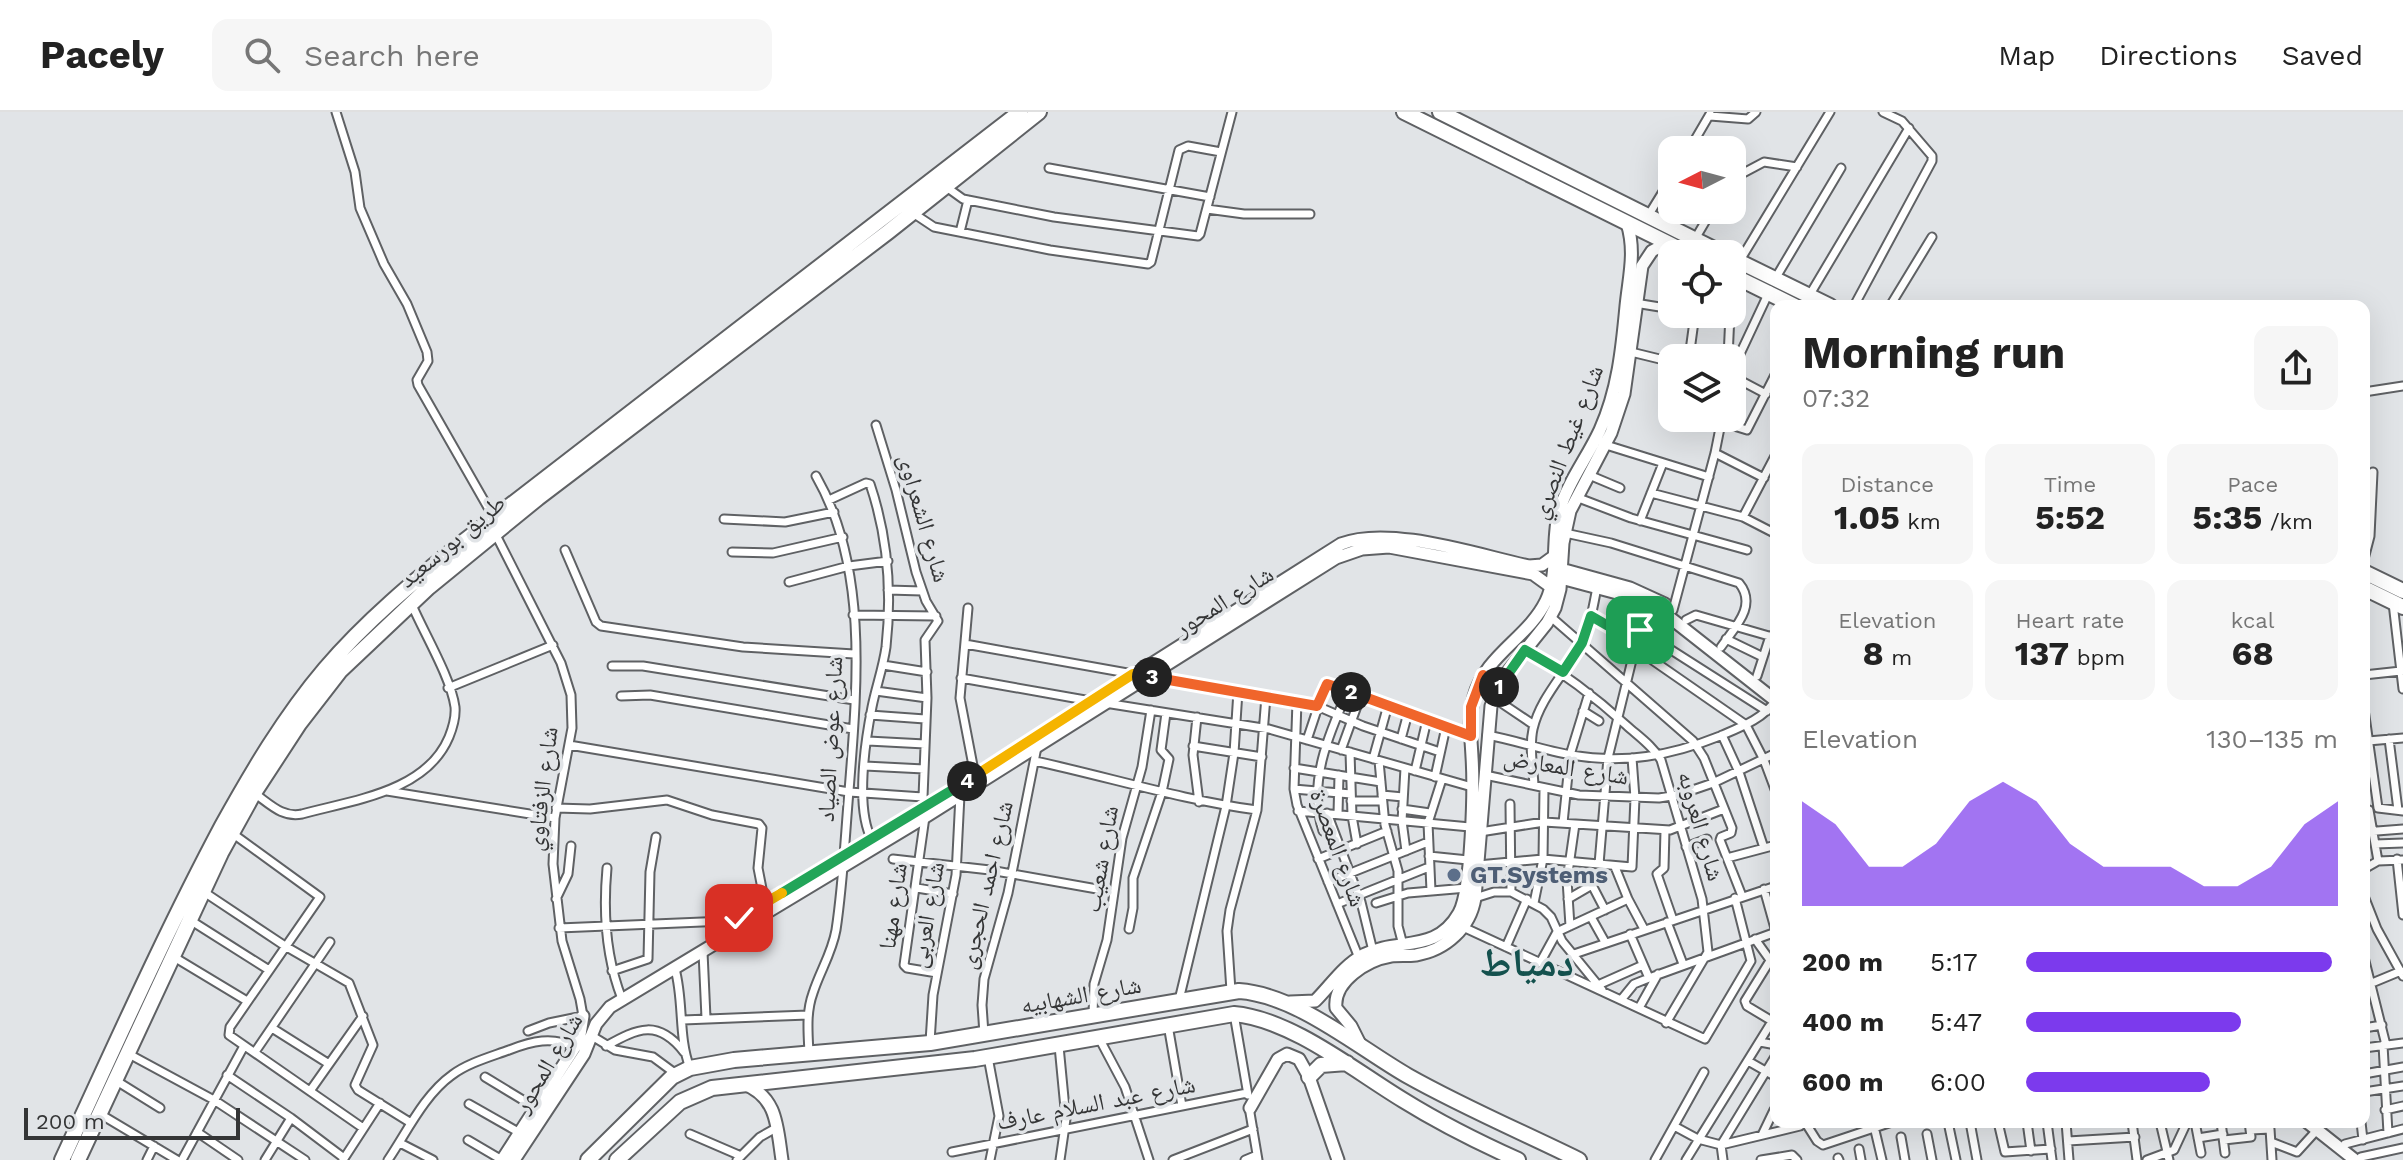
<!DOCTYPE html>
<html lang="en">
<head>
<meta charset="utf-8">
<style>
  :root { --surface:#fff; --page:#f6f6f6; --text:#222; --muted:#767676; --line:#e0e0e0; --accent:#7c3aed }
  body { margin:0; font-family:"Work Sans","Noto Naskh Arabic",sans-serif; background:var(--page); color:var(--text); height:100vh; display:flex; flex-direction:column; font-size:30px; white-space:nowrap }
  * { box-sizing:border-box; margin:0 }
  p { font-size:26px; color:var(--muted) }
  .icon { flex:none; width:44px; height:44px; fill:none; stroke:currentColor; stroke-width:2; stroke-linecap:round; stroke-linejoin:round }
  .map { position:relative; flex:1; overflow:hidden }
  .drawer { position:absolute; left:1770px; top:188px; width:600px; height:828px; display:flex; flex-direction:column; background:var(--surface); border-radius:16px; box-shadow:0 8px 32px #0002 }
  .drawer>* { flex:none }
  .needle { width:52px; rotate:264deg }
  .fabs { position:absolute; left:1658px; top:24px; display:grid; gap:16px }
  .fabs a { display:grid; place-items:center; width:88px; height:88px; border-radius:16px; background:var(--surface); box-shadow:0 8px 32px #0002; font-size:40px }
  .scale { position:absolute; left:24px; bottom:20px; width:216px; box-sizing:border-box; padding-left:8px; border:4px solid #343536; border-top:0; font-size:22px; line-height:28px; white-space:nowrap; color:#343536; -webkit-text-stroke:6px #e1e4e7; paint-order:stroke }
  .pin { position:absolute; display:grid; place-items:center; width:68px; height:68px; color:#fff; margin:-34px; border-radius:16px; box-shadow:0 4px 12px #0006 }
  .km { position:absolute; width:40px; height:40px; margin:-20px; border-radius:50%; background:#222; color:#fff; font-size:22px; line-height:40px; text-align:center }
  .round { display:grid; place-items:center; flex:none; width:84px; height:84px; border-radius:16px; background:var(--page) }
  .headline { display:flex; align-items:center; justify-content:space-between; height:136px; padding:0 32px }
  h1 { font-size:44px; font-weight:700; line-height:60px }
  .metrics { display:grid; grid-template-columns:repeat(3,1fr); gap:12px; height:136px; padding:8px 32px }
  .metrics div { display:grid; align-content:center; border-radius:16px; background:var(--page); text-align:center }
  .metrics b { font-size:34px; font-weight:700 }
  .metrics small { font-size:22px; font-weight:400 }
  .metrics p { font-size:22px }
  .chart { height:224px; padding:16px 32px }
  .chart p { display:flex; justify-content:space-between }
  .chart svg { width:100%; height:144px; margin-top:8px; fill:var(--accent); opacity:.7 }
  ul { padding:0 32px; list-style:none; font-size:26px }
  li { display:grid; grid-template-columns:128px 96px 1fr; align-items:center; height:60px }
  li i { height:20px; border-radius:10px; background:var(--accent) }
  header { display:flex; align-items:center; gap:48px; box-sizing:border-box; height:112px; padding:0 40px; background:var(--surface); border-bottom:2px solid var(--line) }
  header strong { font-size:38px }
  nav { display:flex; gap:44px; margin-inline-start:auto; font-size:28px }
  .search { width:560px; height:72px; background:var(--page); display:flex; align-items:center; gap:20px; box-sizing:border-box; padding:0 28px; border-radius:16px; color:var(--muted); font-size:30px }
  .map>svg:first-child { display:block }
</style>
</head>
<body>
<header>
<strong>Pacely</strong>
<div class="search"><svg class="icon" aria-label="search" viewBox="0 0 24 24"><circle cx="10" cy="10" r="6"/><path d="M15 15l6 6"/></svg>Search here</div>
<nav><a>Map</a><a>Directions</a><a>Saved</a></nav>
</header>
<div class="map">
<svg width="2403" height="1048" viewBox="0 0 2403 1048">
  <rect width="100%" height="100%" fill="#e1e4e7"/>
  <g fill="none" stroke-linecap="round" stroke-linejoin="round">
    <defs>
      <path id="street" d="M336,0L355,60L360,96L384,152L407,192L427,240L428,249L417,268L418,273L494,406
        M1710,4L1748,7L1756,0
        M1689,38L1710,2
        M1049,56L1210,85
        M1732,67L1764,50L1797,55
        M945,74L963,87L1054,105L1198,124L1200,122L1232,0
        M1207,97L1244,102H1310
        M913,101L934,115L1050,138L1148,152L1151,150L1179,38L1188,34L1221,40
        M1648,104L1672,65
        M960,120L968,88
        M1695,127L1712,98
        M1739,150L1830,0
        M1775,167L1841,56
        M1732,179L1734,162
        M1809,184L1909,16
        M1635,191L1672,197
        M1854,194L1932,49V44L1902,9L1883,0
        M1890,194L1932,125
        M1706,202L1730,206
        M1631,240L1672,250
        M1689,246L1695,202
        M1728,246L1730,202
        M1732,259L1770,178
        M1732,264L1766,282
        M2364,280L2403,274
        M1721,310L1747,318L1776,261
        M876,313L896,378L916,460L926,489L938,509L925,528L927,586L923,685L926,695
        M1606,333L1709,365
        M1715,341L1764,366
        M1589,363L1620,376
        M1651,381L1743,405L1776,422
        M1576,385L1631,406L1747,438
        M829,388L866,371L870,372C888,425 892,480 886,535C883,556 876,575 872,595C865,630 855,697 872,728
        M1743,405L1776,342
        M724,407L785,410L834,400
        M1640,409L1663,351
        M495,421L561,551L571,583L572,616L555,706L553,752L562,829L580,887L583,904L549,911L528,919
        M1565,421L1611,431L1739,471C1758,494 1734,516 1721,535
        M565,438L596,510L601,514L743,535L854,542
        M732,440L773,441L843,425
        M2364,447L2370,424L2373,360
        M789,470L849,454L888,449
        M888,478L922,479
        M2393,491L2403,577
        M968,496L960,586L975,664
        M1673,498L1715,341L1722,306
        M853,503L936,504
        M1591,504L1636,530
        M1551,505L1693,629L1704,646L1732,716L1731,721L1721,725L1720,728L1742,784
        M1686,508L1696,503L1776,526
        M1640,518L1767,599
        M1726,527L1763,545
        M965,532L1133,562
        M1635,536L1746,613L1764,648L1776,680
        M1525,538C1562,560 1594,584 1626,613C1638,624 1653,634 1661,648L1702,787L1708,840L1666,911
        M883,553L927,560
        M612,554H643L854,588
        M2364,563L2401,559
        M1757,564L1770,524
        M1149,565L1317,594L1363,614L1440,640
        M961,566L1091,589
        M448,576L553,533
        M876,579L927,586
        M621,584L650,583L853,617
        M1494,586L1534,613
        M1297,589L1294,677L1297,693L1359,846
        M1105,591L1269,617L1472,675
        M2364,597L2378,696L2403,699
        M1583,599L1599,609
        M870,603L925,607
        M1197,605L1193,643L1199,690
        M1487,623C1515,628 1542,638 1571,643C1624,652 1670,644 1720,624C1741,615 1763,607 1776,588
        M1722,623L1739,660L1764,736
        M1401,627L1408,601
        M2389,627L2398,698
        M1307,628L1325,574L1330,572L1471,624
        M868,629L925,632
        M2368,629L2403,626
        M569,633L849,680L923,685
        M1193,634L1262,645
        M1341,638L1361,583
        M1350,640L1352,704L1357,732
        M1373,647L1388,593
        M1035,649C1109,665 1182,688 1257,698
        M1379,649L1385,713L1398,759V814L1403,833
        M865,654L924,657
        M1294,656L1381,670
        M1405,656L1402,709L1406,739
        M1415,659L1427,608
        M1485,663L1579,683L1659,686L1678,683L1713,671L1776,641
        M1435,665L1446,615
        M1534,673C1533,655 1529,635 1533,617C1540,586 1565,562 1579,535C1590,516 1593,496 1597,475
        M1294,677L1351,682
        M387,679L555,706
        M254,681C270,692 282,706 302,702C353,688 426,680 449,625C453,615 456,606 455,595C451,566 424,521 412,493
        M1382,683L1403,685
        M1351,689H1382
        M1510,692L1511,780
        M556,696L590,697L667,688L712,703L759,712L762,716L758,756L765,792
        M1402,697L1430,701
        M2369,698L2378,749
        M1298,699L1470,715
        M1327,701L1361,790L1373,839
        M1338,702L1339,663
        M925,705L904,853L907,856L937,861
        M1563,711L1570,643L1589,581
        M1665,718L1664,756L1657,762L1673,808
        M1323,719C1307,672 1329,621 1348,579
        M1480,720L1544,710L1670,718L1724,697
        M2364,720L2403,717
        M232,721L320,785L230,915L229,923L363,1016
        M2375,732L2403,731
        M1686,735L1707,727
        M1429,744L1468,748
        M1727,746L1776,733
        M893,747L990,758L1114,780
        M1318,747L1387,719
        M2397,747L2403,803
        M1599,752L1608,646L1646,491
        M1478,753L1543,747L1632,755L1635,686L1632,646
        M1615,755L1628,787L1644,817
        M607,756C603,800 606,846 622,887
        M2364,757L2378,749L2403,748
        M1328,770L1428,730
        M917,776L953,782
        M1764,777L1776,820
        M1431,779L1428,711L1442,667
        M204,780L285,834L349,871L373,933L355,973L358,978L411,1011
        M2364,784L2377,817L2403,864
        M1475,786L1494,780H1511L1543,797L1551,805L1562,829L1602,878
        M556,787L568,762L571,734
        M1568,787L1592,773L1605,798
        M1376,791L1408,781L1467,776
        M1534,791L1543,747L1544,676
        M1337,792L1429,755
        M1591,805L1605,830
        M190,808L269,858
        M1667,810L1683,852
        M1570,814L1567,768L1575,712
        M1463,815L1705,927L1751,849L1735,786
        M559,816L726,809
        M1129,817L1133,796V766L1162,680L1169,647L1161,638L1166,601
        M1630,822L1649,866
        M1755,827L1770,848
        M1506,835L1527,787
        M703,840L706,906
        M1574,842L1776,774
        M174,845L247,889
        M2364,845L2386,933
        M1540,851L1557,820L1628,787
        M675,857C684,889 678,925 690,956
        M612,859L648,847L650,760L656,725
        M2372,871L2401,859
        M1598,873L1643,853
        M1231,879L1227,819L1230,798L1257,698L1266,584
        M1179,888L1226,694L1234,641L1238,579
        M1621,888L1634,872L1649,866L1776,820
        M1639,896L1658,862
        M1234,902L1248,983
        M1093,903L1094,872L1107,828L1122,726L1142,655L1151,598
        M683,908L808,903
        M1772,909L1747,894L1745,889L1776,839
        M1168,913L1182,994
        M272,916L329,952
        M2364,916L2382,913
        M984,922L982,893L984,867L1008,781L1037,635
        M592,924L615,938L653,945L676,962
        M1099,926L1125,975L1149,1048
        M930,930L933,883L956,763L960,683
        M1760,930L1776,933
        M2383,933L2388,1021
        M606,934C638,916 658,907 684,940
        M1059,934L1066,1007L1060,1048
        M2364,936L2403,931
        M255,940L330,830
        M127,941L214,988L305,1048
        M809,941C808,920 806,900 813,881C820,859 832,841 836,818C843,772 845,725 849,679C857,577 869,456 816,364
        M988,945L999,1004L990,1048
        M1748,949L1776,965
        M2364,962L2403,955
        M227,963L291,1006L344,1046
        M485,965L536,996
        M115,968L160,996
        M310,979L363,904
        M2364,980L2403,974
        M469,992L520,1021
        M1249,995L1258,1048
        M2385,998L2403,994
        M100,1002L177,1048
        M1805,1010L1817,1029L1823,1033L1892,1010
        M1873,1010L1882,1048
        M1948,1010L1956,1048
        M1970,1010L1977,1048
        M1998,1010L2005,1040L2051,1037
        M2027,1010L2031,1039
        M2047,1010L2052,1048
        M2066,1010L2069,1048
        M2132,1010L2137,1048
        M2160,1010L2169,1048
        M2195,1010L2201,1041
        M2221,1010L2225,1041
        M2319,1010H2322
        M2361,1010L2363,1028
        M1674,1014L1698,1027L1721,1033L1800,1014L1804,1010
        M2251,1018L2270,1017L2272,1048
        M197,1020L238,1048
        M690,1022L741,1044
        M1927,1022L1932,1048
        M1762,1023L1774,998
        M1901,1025L1905,1048
        M2198,1026L2223,1022
        M468,1028L502,1048
        M2224,1028L2251,1025L2249,1010
        M2068,1029L2135,1025
        M2271,1030L2297,1040L2317,1018
        M400,1031L433,1048
        M2345,1032L2403,1017
        M1859,1037L1861,1048
        M952,1040L1247,981
        M2361,1045L2403,1036
        M1838,1046L1839,1048
        M147,1048L154,1034
        M182,1048L244,934
        M265,1048L291,1006
        M343,1048L380,991
        M388,1048C407,1020 424,983 452,963C468,951 490,945 509,938C532,929 552,924 575,935
        M737,1048L760,1025L776,1016
        M1173,1048L1253,1017
        M1245,1048L1257,1043
        M1655,1048L1704,960
        M1686,1048L1776,903
        M1723,1048L1721,1033L1776,943
        M1761,1048L1792,1043L1797,1048
        M2147,1048L2174,1038L2187,1010"/>
      <path id="secondary" d="M1561,457L1630,476L1665,492
        M1561,466L1632,485L1659,497L1776,589
        M726,827L729,818L726,809L743,804L913,703L1341,432C1390,413 1477,443 1529,454L1542,453L1553,445
        M1290,890L1315,889C1331,873 1343,854 1363,843C1398,825 1436,842 1459,801C1472,777 1474,675 1472,645C1471,624 1468,605 1474,585C1485,543 1528,526 1546,489C1559,462 1551,428 1559,399C1568,370 1587,346 1600,318C1618,278 1622,237 1626,194C1629,164 1636,140 1627,111
        M1361,934L1351,914L1336,896C1333,869 1367,848 1391,844C1399,843 1407,844 1416,843C1446,838 1470,816 1475,786L1491,594L1507,561L1547,511L1555,496L1560,477L1563,431L1570,399L1611,321L1624,282L1642,154L1652,139L1667,131
        M744,972C778,985 777,1016 782,1048
        M1250,996L1278,947L1287,942L1299,947L1309,965L1338,1048
        M2307,1010L2355,1048
        M502,1048L575,935L580,923L583,904
        M514,1048L584,942L596,912L610,895L925,705L1336,446L1362,437L1389,435L1533,462L1551,475"/>
      <path id="highway" d="M1404,0L1690,142
        M1440,0L1724,142
        M1732,146L1830,194
        M1732,163L1795,194
        M2364,460L2403,479
        M2364,476L2403,495
        M1309,965L1321,953L1347,951
        M62,1048C114,936 164,823 222,714C252,660 285,604 325,557C365,510 415,468 463,430L1020,0
        M78,1048L221,741L254,681L299,612L340,559L429,475L538,386L888,120L1039,0
        M588,1048L672,965L690,956L734,948L930,931L1239,879C1297,883 1359,936 1408,964C1463,995 1522,1020 1579,1048
        M617,1048L680,990L712,976L975,947L1234,902C1291,907 1355,959 1403,988C1440,1011 1478,1030 1518,1048"/>
    </defs>
    <!-- street casing -->
    <use href="#street" stroke="#5f6164" stroke-width="11"/>
    <!-- secondary casing -->
    <use href="#secondary" stroke="#5f6164" stroke-width="15"/>
    <!-- highway casing -->
    <use href="#highway" stroke="#5f6164" stroke-width="18"/>
    <!-- street -->
    <use href="#street" stroke="#fff" stroke-width="7"/>
    <!-- secondary -->
    <use href="#secondary" stroke="#fff" stroke-width="11"/>
    <!-- highway -->
    <use href="#highway" stroke="#fff" stroke-width="14"/>
  </g>
  <g fill="none" stroke-linecap="round" stroke-linejoin="round">
    <defs>
      <path id="split-1" d="M1499,575L1525,538L1563,560L1582,531L1591,504L1636,530L1640,518"/>
      <path id="split-2" d="M1351,580L1471,624V595L1483,563L1486,574L1492,576L1499,575"/>
      <path id="split-3" d="M1152,565L1317,594L1327,572L1351,580"/>
      <path id="split-4" d="M967,669L1133,562L1152,565"/>
      <path id="split-5" d="M782,781L967,669"/>
      <path id="split-6" d="M739,806L782,781"/>
    </defs>
    <!-- split-1 casing -->
    <use href="#split-1" stroke="#fff" stroke-width="16"/>
    <!-- split-2 casing -->
    <use href="#split-2" stroke="#fff" stroke-width="16"/>
    <!-- split-3 casing -->
    <use href="#split-3" stroke="#fff" stroke-width="16"/>
    <!-- split-4 casing -->
    <use href="#split-4" stroke="#fff" stroke-width="16"/>
    <!-- split-5 casing -->
    <use href="#split-5" stroke="#fff" stroke-width="16"/>
    <!-- split-6 casing -->
    <use href="#split-6" stroke="#fff" stroke-width="16"/>
    <!-- split-1 -->
    <use href="#split-1" stroke="#22a559" stroke-width="10"/>
    <!-- split-2 -->
    <use href="#split-2" stroke="#f0652b" stroke-width="10"/>
    <!-- split-3 -->
    <use href="#split-3" stroke="#f0652b" stroke-width="10"/>
    <!-- split-4 -->
    <use href="#split-4" stroke="#f5b400" stroke-width="10"/>
    <!-- split-5 -->
    <use href="#split-5" stroke="#22a559" stroke-width="10"/>
    <!-- split-6 -->
    <use href="#split-6" stroke="#f5b400" stroke-width="10"/>
  </g>
  <!-- markers -->
  <circle fill="#5c6f8a" stroke="#e1e4e7" stroke-width="3" cx="1454" cy="763" r="8"/>
  <g text-anchor="middle" dominant-baseline="central" stroke-width="7" stroke-linejoin="round" paint-order="stroke">
    <!-- street labels -->
    <g font-size="24" fill="#343536" stroke="#e1e4e7">
      <text transform="translate(1567 330) rotate(-69)">شارع غيط النصري</text>
      <text transform="translate(924 406) rotate(74)">شارع الشعراوى</text>
      <text transform="translate(452 429) rotate(-40)">طريق بورسعيد</text>
      <text transform="translate(1224 489) rotate(-32)">شارع المحور</text>
      <text transform="translate(830 627) rotate(-87)">شارع عوض الصياد</text>
      <text transform="translate(1566 655) rotate(9)">شارع المعارض</text>
      <text transform="translate(542 677) rotate(-83)">شارع الزفتاوي</text>
      <text transform="translate(1701 714) rotate(74)">شارع العروبه</text>
      <text transform="translate(1338 736) rotate(70)">شارع المعصرة</text>
      <text transform="translate(1101 747) rotate(-80)">شارع شعيب</text>
      <text transform="translate(986 773) rotate(-77)">شارع احمد الحجرى</text>
      <text transform="translate(893 794) rotate(-82)">شارع مهنا</text>
      <text transform="translate(927 803) rotate(-80)">شارع العربى</text>
      <text transform="translate(1081 883) rotate(-10)">شارع الشهابيه</text>
      <text transform="translate(548 951) rotate(-59)">شارع المحور</text>
      <text transform="translate(1096 991) rotate(-11)">شارع عبد السلام عارف</text>
    </g>
    <!-- service labels -->
    <g font-size="24" font-weight="bold" fill="#4e5e75" stroke="#e1e4e7" text-anchor="start">
      <text x="1470" y="763">GT.Systems</text>
    </g>
    <!-- town labels -->
    <g font-size="40" font-weight="bold" fill="#14514e" stroke="#e1e4e7">
      <text x="1527" y="850">دمياط</text>
    </g>
  </g>
</svg>
<div class="fabs">
<a><svg class="needle" viewBox="-14 -14 28 28"><path d="M0-13l5 13h-10z" fill="#e53935"/><path d="M0 13l5-13h-10z" fill="#767676"/></svg></a>
<a><svg class="icon" aria-label="locate" viewBox="0 0 24 24"><circle cx="12" cy="12" r="6"/><path d="M12 2v4M12 18v4M2 12h4M18 12h4"/></svg></a>
<a><svg class="icon" aria-label="layers" viewBox="0 0 24 24"><path d="M12 4l9 5-9 5-9-5zM3 14l9 5 9-5"/></svg></a>
</div>
<div class="scale">200 m</div>
<div class="pin" style="left:1640px;top:518px;background:#1e9e55"><svg class="icon" aria-label="arrive" viewBox="0 0 24 24"><path d="M6 21V4h12l-3 4 3 4H6"/></svg></div>
<div class="pin" style="left:739px;top:806px;background:#d93025"><svg class="icon" aria-label="check" viewBox="0 0 24 24"><path d="M5 12l5 5 9-10"/></svg></div>
<b class="km" style="left:1499px;top:575px">1</b>
<b class="km" style="left:1351px;top:580px">2</b>
<b class="km" style="left:1152px;top:565px">3</b>
<b class="km" style="left:967px;top:669px">4</b>
<section class="drawer">
<div class="headline"><div><h1>Morning run</h1><p>07:32</p></div><a class="round"><svg class="icon" aria-label="share" viewBox="0 0 24 24"><path d="M12 15V3M7 8l5-5 5 5M5 13v7h14v-7"/></svg></a></div>
<div class="metrics">
<div><p>Distance</p><b>1.05<small> km</small></b></div>
<div><p>Time</p><b>5:52</b></div>
<div><p>Pace</p><b>5:35<small> /km</small></b></div>
</div>
<div class="metrics">
<div><p>Elevation</p><b>8<small> m</small></b></div>
<div><p>Heart rate</p><b>137<small> bpm</small></b></div>
<div><p>kcal</p><b>68</b></div>
</div>
<div class="chart"><p><span>Elevation</span>130–135 m</p>
<svg viewBox="0 0 160 44" preserveAspectRatio="none"><path d="M0 44V12L10 19L20 32L30 32L40 25L50 12L60 6L70 12L80 25L90 32L100 32L110 32L120 38L130 38L140 32L150 19L160 12V44z"/></svg>
</div>
<ul>
<li><b>200 m</b>5:17<i style="width:98%"></i></li>
<li><b>400 m</b>5:47<i style="width:69%"></i></li>
<li><b>600 m</b>6:00<i style="width:59%"></i></li>
</ul>
</section>
</div>
</body>
</html>
